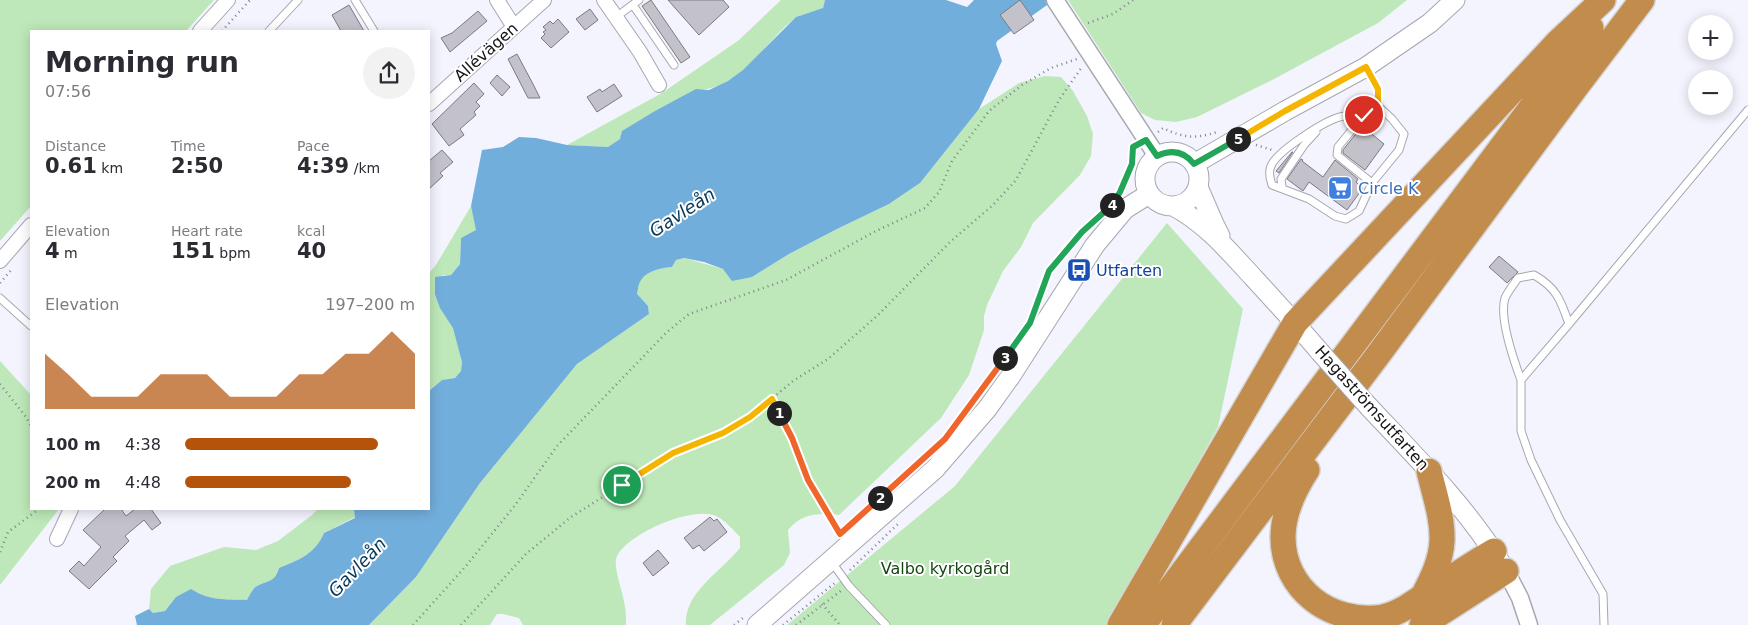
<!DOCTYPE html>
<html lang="en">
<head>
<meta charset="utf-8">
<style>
  :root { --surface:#fff; --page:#f2f2f3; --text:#2b2b33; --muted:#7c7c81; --accent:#b45309 }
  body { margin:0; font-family:"DejaVu Sans",sans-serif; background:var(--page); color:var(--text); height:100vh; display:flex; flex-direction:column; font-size:19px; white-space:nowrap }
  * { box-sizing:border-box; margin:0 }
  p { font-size:16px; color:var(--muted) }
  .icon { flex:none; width:28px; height:28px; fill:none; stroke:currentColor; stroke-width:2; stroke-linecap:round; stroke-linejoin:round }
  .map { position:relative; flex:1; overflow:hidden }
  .sheet { position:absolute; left:30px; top:30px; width:400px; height:480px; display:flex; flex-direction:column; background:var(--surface); border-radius:0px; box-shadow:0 2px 12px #0003 }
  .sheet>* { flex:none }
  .controls { position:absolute; left:1688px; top:15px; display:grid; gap:10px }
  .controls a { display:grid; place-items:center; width:45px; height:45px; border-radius:50%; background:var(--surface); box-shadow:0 2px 12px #0003; font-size:25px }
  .pin { position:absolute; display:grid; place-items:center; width:42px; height:42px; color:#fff; margin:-21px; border:2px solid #fff; border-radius:50%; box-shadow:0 1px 5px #0007 }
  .km { position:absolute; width:25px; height:25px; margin:-12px; border-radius:50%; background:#222; color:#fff; font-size:14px; line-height:25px; text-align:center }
  .round { display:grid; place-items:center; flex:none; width:52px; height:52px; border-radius:26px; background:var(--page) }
  .headline { display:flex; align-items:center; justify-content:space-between; height:85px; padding:0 15px }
  h1 { font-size:28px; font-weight:700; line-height:38px }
  .metrics { display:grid; grid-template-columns:repeat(3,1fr); gap:8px; height:85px; padding:5px 15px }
  .metrics div { display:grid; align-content:center }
  .metrics b { font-size:21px; font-weight:700 }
  .metrics small { font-size:14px; font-weight:400 }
  .metrics p { font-size:14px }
  .chart { height:140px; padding:10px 15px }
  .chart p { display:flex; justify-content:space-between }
  .chart svg { width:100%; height:90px; margin-top:5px; fill:var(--accent); opacity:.7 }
  ul { padding:0 15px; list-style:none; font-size:16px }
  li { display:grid; grid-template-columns:80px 60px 1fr; align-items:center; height:38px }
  li i { height:12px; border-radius:6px; background:var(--accent) }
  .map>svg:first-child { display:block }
</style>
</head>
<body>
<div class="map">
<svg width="1748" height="625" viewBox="0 0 1748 625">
  <rect width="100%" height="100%" fill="#f3f4fe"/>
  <!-- green -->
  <path fill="#bee8b9" d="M0,0H214L186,31H31V206L0,241Z
    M781,0H825L823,8C815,12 802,13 794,19C763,43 741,90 696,90L608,147L567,145L662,93L739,40Z
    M1068,0H1407L1378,23L1274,79L1197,117L1176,122L1155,120L1141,113Z
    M1045,76L1061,77L1073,91L1087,116L1093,134L1091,156L1080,175L1033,223L1021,247L1003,271L987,305L984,316V330L969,375L941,418L839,515C817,513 803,513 788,530L790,553L784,565L710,625H686C684,592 721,572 740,548V537C733,530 725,520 716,516C692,506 629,533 617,556C612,566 623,591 624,602C626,609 626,617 626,625H523L519,618L503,614H497L490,625H369L416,577L480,483L577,364L649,314L648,306L637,295C638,291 638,286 639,282C645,271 661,268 672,267L676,260L684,258L752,277L789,254L837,229L889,204L920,183L979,109L1019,83Z
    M471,206L477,230L461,238L460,264L451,275H443L462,362L461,371L455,378L442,380L429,391V273L436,265Z
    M1167,223L1243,309L1218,427L1107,625H787L955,486Z
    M0,361L31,395V509H59L0,585Z
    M318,509H354L355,517L324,533C315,554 299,560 279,568C275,582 269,580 257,586C253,588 250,595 247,600L218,599L202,596L176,597L165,611L153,613L149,609L151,589L170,566L224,547L256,550L278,541L312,515Z"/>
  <!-- water -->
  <path fill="#72aedc" d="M825,0H946L967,7L974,0H1054L997,41L996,44L1002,61L979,109L920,183L889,204L837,229L789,254L752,277L732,281L723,269L704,262L684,258L676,260L672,267C661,268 645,271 640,282C638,285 638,291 637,294L648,306L649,314L577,364L480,483L416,577L369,625H137L135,616L149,609L153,613L165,611L176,597L191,589C210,601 225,599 247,600C250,595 253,588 257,586C269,580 275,582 279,568C299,560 315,554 324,533L355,518L354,509H429V391L442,380L455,378L461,371L462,362L453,328L440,308L435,294V277L451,275L460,264L461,238L476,230L471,206L482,150L503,147L519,137L536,138L567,145L608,147L620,139L622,131L655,111L696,89L709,90L728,81L743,70L796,17L823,8Z"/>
  <!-- building -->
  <path fill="#c3c2cb" stroke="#7b7a83" d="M651,0L690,57L681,63L642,6Z
    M668,0H723L729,7L699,35Z
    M1020,0L1034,20L1014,34L1000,15Z
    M349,5L364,31H341L332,15Z
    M590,9L598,20L585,30L576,19Z
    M478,11L487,21L450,52L441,38L452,33Z
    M558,19L569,32L551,48L541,38L545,34L543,32L546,30L543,27L550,21L553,24Z
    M517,54L533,84L540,98H528L508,59Z
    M497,75L510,87L502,96L490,83Z
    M474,83L484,94L476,102L480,106L474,112L476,115L460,129L464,135L449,146L432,124Z
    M614,84L622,96L597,112L587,97L600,89L602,92Z
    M1362,126L1384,144L1365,170L1343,153V150Z
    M442,150L453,162L440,173L443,176L429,189V161Z
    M1292,152H1293L1279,173L1276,171Z
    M1301,159L1303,160L1302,161L1323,177L1335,160L1358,179L1356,182L1363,188L1347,210L1309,182L1303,191L1287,179Z
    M1499,256L1518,272L1507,283L1489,267Z
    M105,509H121L126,516L135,509H151L161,523L152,530L144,520L125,536L129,541L113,557L117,561L89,589L69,571L79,561L84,566L101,547L83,530Z
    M710,517L714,521L717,519L727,532L704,551L699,545L693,549L684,538Z
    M658,550L669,563L653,576L643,563Z"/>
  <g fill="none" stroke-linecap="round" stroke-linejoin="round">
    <defs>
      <path id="service" d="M355,0L374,31
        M633,5L674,65
        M616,17L639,0
        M269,31L298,0
        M1366,67L1378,89V106L1364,115L1338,147L1337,155L1372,183L1399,150L1404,134L1392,119L1378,106
        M1364,115C1357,115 1350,115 1344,116C1328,118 1277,151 1271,166C1268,172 1270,179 1272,185L1309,199L1335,216L1346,219L1359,211L1372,183
        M1282,187L1281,179L1304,145L1316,132
        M0,298L31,326
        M1521,380C1514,361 1499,317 1505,298C1508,291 1514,284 1518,278L1534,275C1557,288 1561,301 1569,324
        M831,561L849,586L886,625
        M1604,625L1603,594L1560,520L1531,460L1521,431V380L1569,324L1748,110"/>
      <path id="minor" d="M497,0L514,27
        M604,0L640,52L659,85
        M200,31L228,0
        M429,104L544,0
        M0,261L31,225
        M57,539L71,509"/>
      <path id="tertiary" d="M1055,0L1157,156
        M1506,571L1520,598L1529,625"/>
      <path id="secondary" d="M1145 179a27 27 0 1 1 54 0a27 27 0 1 1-54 0Z
        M1194,164L1285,111L1366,67L1430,23L1455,0
        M1198,187L1214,224L1220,236
        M1173,206C1204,222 1227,249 1251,275C1274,300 1298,326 1320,352
        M1369,407C1415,456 1464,504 1500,562
        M757,625L935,469L987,409L1010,377L1095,245L1125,209L1149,194"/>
      <path id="motorway" d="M1307,470C1294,490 1283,512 1283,537C1283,589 1330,625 1383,617C1400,613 1415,602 1429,592C1451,578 1472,564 1494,551
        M1423,596C1432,579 1441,561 1442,541C1443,518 1434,493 1429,471
        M1120,625L1295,323L1557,43L1603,0
        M1143,625L1591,28
        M1174,625L1378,355L1576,87L1642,0
        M1422,625L1506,571"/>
    </defs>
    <!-- service casing -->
    <use href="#service" stroke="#a6a7b0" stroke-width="9"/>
    <!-- minor casing -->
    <use href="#minor" stroke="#a6a7b0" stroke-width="16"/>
    <!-- tertiary casing -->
    <use href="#tertiary" stroke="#a6a7b0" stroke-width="19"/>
    <!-- secondary casing -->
    <use href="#secondary" stroke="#a6a7b0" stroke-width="21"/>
    <!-- motorway casing -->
    <use href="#motorway" stroke="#d5d5d5" stroke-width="28"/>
    <!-- path -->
    <path stroke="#828289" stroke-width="2.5" stroke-dasharray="1 4" stroke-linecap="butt" d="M1088,23L1113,14L1133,0
      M222,31L250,0
      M1158,132L1163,128C1183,138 1196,139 1217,132
      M1256,145L1272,150
      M1120,193L1132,164L1134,147
      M0,283L12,269
      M1035,307L1049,271L1082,232L1093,222
      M0,384L26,417L31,426
      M772,399L792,438L808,480L839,534
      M0,552L8,532L39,509
      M850,570L900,522
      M822,604L840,625
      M413,625L466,566L516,504L557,446L667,332L689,314L786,280L876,231L925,208L939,192L952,161L989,111L1022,85L1051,68L1077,59
      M461,625L526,554L571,517L673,453L723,433L750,417L793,381L828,359L877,316L950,242L993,205L1016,180L1059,100L1082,67
      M734,625L743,618
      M783,625L836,582
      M796,625L842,590"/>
    <!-- service -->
    <use href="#service" stroke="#fff" stroke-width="7"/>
    <!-- minor -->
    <use href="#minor" stroke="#fff" stroke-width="14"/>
    <!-- tertiary -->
    <use href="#tertiary" stroke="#fff" stroke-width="16"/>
    <!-- secondary -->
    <use href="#secondary" stroke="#fff" stroke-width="19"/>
    <!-- motorway -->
    <use href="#motorway" stroke="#c28c4d" stroke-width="25"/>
    <defs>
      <path id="secondary-bridge" d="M1320,352L1369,407"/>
    </defs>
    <!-- secondary-bridge casing -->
    <use href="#secondary-bridge" stroke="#a6a7b0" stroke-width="21" stroke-linecap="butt"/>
    <!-- secondary-bridge -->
    <use href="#secondary-bridge" stroke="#fff" stroke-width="19"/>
  </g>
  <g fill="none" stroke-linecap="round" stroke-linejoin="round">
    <defs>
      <path id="split-1" d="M622,485L673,453L723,433L750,417L772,399L779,413"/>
      <path id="split-2" d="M779,413L792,438L808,480L840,534L880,498"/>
      <path id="split-3" d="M880,498L945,439L1005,358"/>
      <path id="split-4" d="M1005,358L1030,323L1049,271L1082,232L1112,205"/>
      <path id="split-5" d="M1112,205L1120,192L1132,164L1133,147L1146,140L1157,156C1172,149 1184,151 1194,164L1238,139"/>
      <path id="split-6" d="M1238,139L1285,111L1366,67L1378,89V106L1364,115"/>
    </defs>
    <!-- split-1 casing -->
    <use href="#split-1" stroke="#fff" stroke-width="10"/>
    <!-- split-2 casing -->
    <use href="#split-2" stroke="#fff" stroke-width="10"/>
    <!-- split-3 casing -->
    <use href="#split-3" stroke="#fff" stroke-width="10"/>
    <!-- split-4 casing -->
    <use href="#split-4" stroke="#fff" stroke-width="10"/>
    <!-- split-5 casing -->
    <use href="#split-5" stroke="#fff" stroke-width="10"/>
    <!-- split-6 casing -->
    <use href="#split-6" stroke="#fff" stroke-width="10"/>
    <!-- split-1 -->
    <use href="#split-1" stroke="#f5b400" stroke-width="6"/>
    <!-- split-2 -->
    <use href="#split-2" stroke="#f0652b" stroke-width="6"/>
    <!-- split-3 -->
    <use href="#split-3" stroke="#f0652b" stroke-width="6"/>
    <!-- split-4 -->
    <use href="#split-4" stroke="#22a559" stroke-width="6"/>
    <!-- split-5 -->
    <use href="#split-5" stroke="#22a559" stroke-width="6"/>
    <!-- split-6 -->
    <use href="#split-6" stroke="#f5b400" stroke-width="6"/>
  </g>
  <!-- icons -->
  <defs>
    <symbol id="supermarket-square" viewBox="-11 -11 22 22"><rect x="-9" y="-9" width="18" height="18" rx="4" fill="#3f7fe0" stroke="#fff"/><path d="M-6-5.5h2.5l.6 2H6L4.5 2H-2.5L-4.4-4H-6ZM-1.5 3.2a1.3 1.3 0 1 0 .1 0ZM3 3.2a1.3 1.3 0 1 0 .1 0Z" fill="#fff"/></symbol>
    <symbol id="bus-square" viewBox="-11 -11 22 22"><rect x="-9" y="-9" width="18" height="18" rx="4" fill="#1a4fb4" stroke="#fff"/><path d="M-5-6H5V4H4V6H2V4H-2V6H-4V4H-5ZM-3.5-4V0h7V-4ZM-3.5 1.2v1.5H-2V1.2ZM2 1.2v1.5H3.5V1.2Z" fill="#fff"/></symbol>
  </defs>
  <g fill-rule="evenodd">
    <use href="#supermarket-square" x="1326" y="174" width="28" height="28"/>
    <use href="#bus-square" x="1065" y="256" width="28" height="28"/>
  </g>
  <g text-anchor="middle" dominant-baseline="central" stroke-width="4" stroke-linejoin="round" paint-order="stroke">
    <!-- street labels -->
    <g font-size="16" fill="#141418" stroke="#fff">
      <text transform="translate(486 52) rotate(-42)">Allévägen</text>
      <text transform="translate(1372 408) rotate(48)">Hagaströmsutfarten</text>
    </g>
    <!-- shop labels -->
    <g font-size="16" fill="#366cbe" stroke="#fff" text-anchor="start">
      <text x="1358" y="188">Circle K</text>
    </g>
    <!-- transit labels -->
    <g font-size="16" fill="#164399" stroke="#fff" text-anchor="start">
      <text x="1096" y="270">Utfarten</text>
    </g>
    <!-- park labels -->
    <g font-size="16" fill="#164611" stroke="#fff">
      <text x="945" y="568">Valbo kyrkogård</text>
    </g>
    <!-- water labels -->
    <g font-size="18" font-style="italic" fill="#073857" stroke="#fff">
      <text transform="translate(682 212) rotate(-33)">Gavleån</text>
      <text transform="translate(357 567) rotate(-46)">Gavleån</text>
    </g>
  </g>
</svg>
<div class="controls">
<a>+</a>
<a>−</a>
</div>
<div class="pin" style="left:622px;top:485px;background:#1e9e55"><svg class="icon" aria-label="arrive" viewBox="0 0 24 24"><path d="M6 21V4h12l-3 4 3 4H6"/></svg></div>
<div class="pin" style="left:1364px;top:115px;background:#d93025"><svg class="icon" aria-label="check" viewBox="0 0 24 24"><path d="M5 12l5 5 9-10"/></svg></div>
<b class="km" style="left:779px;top:413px">1</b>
<b class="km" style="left:880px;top:498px">2</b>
<b class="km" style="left:1005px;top:358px">3</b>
<b class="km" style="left:1112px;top:205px">4</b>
<b class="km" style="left:1238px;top:139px">5</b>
<section class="sheet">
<div class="headline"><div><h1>Morning run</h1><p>07:56</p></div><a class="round"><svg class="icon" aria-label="share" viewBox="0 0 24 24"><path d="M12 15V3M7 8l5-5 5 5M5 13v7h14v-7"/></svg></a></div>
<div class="metrics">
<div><p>Distance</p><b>0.61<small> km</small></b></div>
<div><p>Time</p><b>2:50</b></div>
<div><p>Pace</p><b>4:39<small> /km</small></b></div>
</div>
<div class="metrics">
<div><p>Elevation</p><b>4<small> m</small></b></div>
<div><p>Heart rate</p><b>151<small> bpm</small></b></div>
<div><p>kcal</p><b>40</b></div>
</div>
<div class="chart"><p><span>Elevation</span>197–200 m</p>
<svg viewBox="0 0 160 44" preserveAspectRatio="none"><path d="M0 44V17L10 27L20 38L30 38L40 38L50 27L60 27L70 27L80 38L90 38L100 38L110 27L120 27L130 17L140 17L150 6L160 17V44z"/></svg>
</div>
<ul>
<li><b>100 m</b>4:38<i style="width:84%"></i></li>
<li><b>200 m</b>4:48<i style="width:72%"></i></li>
</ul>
</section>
</div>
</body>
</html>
